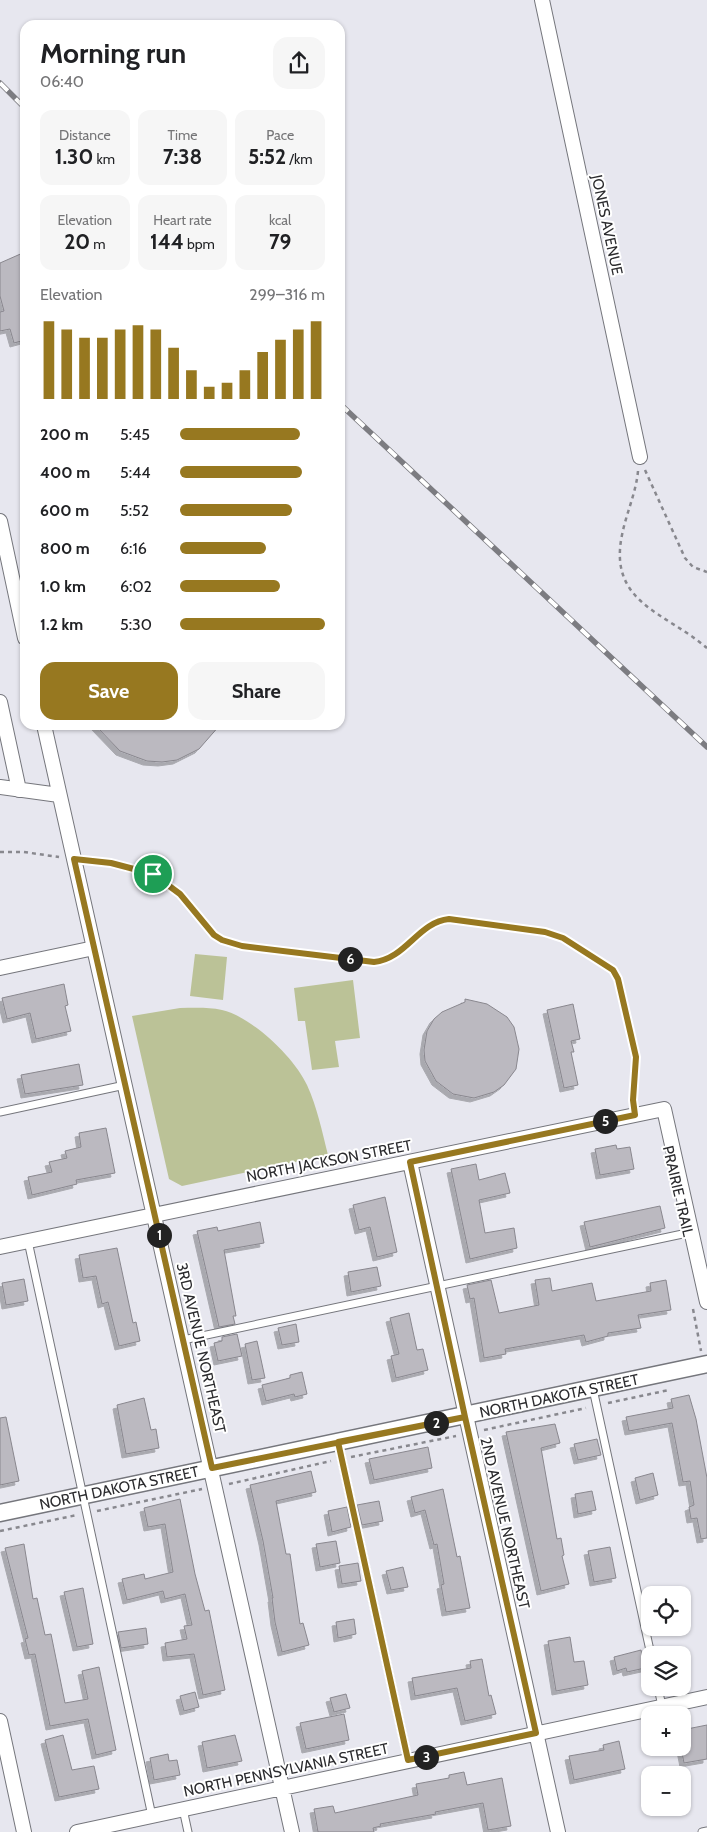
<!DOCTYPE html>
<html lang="en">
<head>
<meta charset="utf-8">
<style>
  :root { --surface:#fff; --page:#f6f6f6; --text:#202124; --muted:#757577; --accent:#977820 }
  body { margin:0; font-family:Cabin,sans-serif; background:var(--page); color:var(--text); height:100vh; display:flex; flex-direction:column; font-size:19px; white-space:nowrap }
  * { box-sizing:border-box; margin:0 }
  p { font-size:16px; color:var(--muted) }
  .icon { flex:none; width:28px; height:28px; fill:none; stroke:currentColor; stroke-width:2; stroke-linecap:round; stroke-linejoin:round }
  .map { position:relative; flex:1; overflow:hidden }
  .details { position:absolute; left:20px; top:20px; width:325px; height:710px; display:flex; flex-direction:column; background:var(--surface); border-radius:15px; box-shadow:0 1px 4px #0004 }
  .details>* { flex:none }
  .tools { position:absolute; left:641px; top:1586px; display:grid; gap:10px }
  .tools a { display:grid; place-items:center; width:50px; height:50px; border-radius:10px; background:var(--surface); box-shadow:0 1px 4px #0004; font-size:25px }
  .pin { position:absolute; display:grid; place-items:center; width:42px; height:42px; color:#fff; margin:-21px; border:2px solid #fff; border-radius:50%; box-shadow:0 1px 5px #0007 }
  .km { position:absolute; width:25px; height:25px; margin:-12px; border-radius:50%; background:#222; color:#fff; font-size:14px; line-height:25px; text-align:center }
  .round { display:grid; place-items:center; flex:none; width:52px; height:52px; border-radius:15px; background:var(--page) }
  .overview { display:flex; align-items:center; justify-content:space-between; height:85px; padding:0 20px }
  h1 { font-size:28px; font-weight:700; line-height:38px }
  .figures { display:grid; grid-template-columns:repeat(3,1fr); gap:8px; height:85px; padding:5px 20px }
  .figures div { display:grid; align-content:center; border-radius:12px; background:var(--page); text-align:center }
  .figures b { font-size:21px; font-weight:700 }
  .figures small { font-size:14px; font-weight:400 }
  .figures p { font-size:14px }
  .chart { height:140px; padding:10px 20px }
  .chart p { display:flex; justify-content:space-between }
  .chart svg { width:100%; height:90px; margin-top:5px; stroke:var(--accent); stroke-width:6 }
  .button { display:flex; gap:10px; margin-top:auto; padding:10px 20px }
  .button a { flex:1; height:58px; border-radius:15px; background:var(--accent); color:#fff; font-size:20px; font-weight:700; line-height:58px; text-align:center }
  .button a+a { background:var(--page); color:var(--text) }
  ul { padding:0 20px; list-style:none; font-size:16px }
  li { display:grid; grid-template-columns:80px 60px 1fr; align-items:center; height:38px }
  li i { height:12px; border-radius:6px; background:var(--accent) }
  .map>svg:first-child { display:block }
</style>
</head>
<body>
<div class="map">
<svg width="707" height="1832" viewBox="0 0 707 1832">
  <defs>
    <filter id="shadow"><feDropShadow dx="-4" dy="4" stdDeviation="0" flood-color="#0004"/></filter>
  </defs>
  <rect width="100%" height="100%" fill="#e7e7ef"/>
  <!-- green -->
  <path fill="#bbc297" d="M195,954L227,957L223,1000L190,996Z
    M353,980L360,1038L335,1041L339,1067L312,1070L305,1021H298L294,988Z
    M180,1008C194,1008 208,1007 222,1010C252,1017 294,1057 307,1085C317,1107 322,1131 328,1155L182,1186L169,1179L132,1016Z"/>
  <!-- building -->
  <path fill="#bbb9c0" stroke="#89878e" filter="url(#shadow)" d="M25,252V278L21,280L25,296V340L14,343L10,329L0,331V312L4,311L0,296V263Z
    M95,725H220L199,749L177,760L162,762L147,761L120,751Z
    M64,984L68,1005L65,1006L71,1031L36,1039L30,1013L7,1019L2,998Z
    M465,999L487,1004L507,1017L514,1027L519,1049L516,1069L504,1085L494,1092L474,1098L453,1094L436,1081L425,1061L424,1050L427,1031L434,1019L442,1012L465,1002Z
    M573,1004L580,1039L571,1041L574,1052H571L578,1085L564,1088L547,1010Z
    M79,1064L83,1085L25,1094L21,1075Z
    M106,1128L115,1173L76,1180L77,1184L32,1195L28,1177L52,1172L49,1162L67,1158L65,1151L81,1147L79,1133Z
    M616,1145L617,1149L630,1147L634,1169L600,1175L595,1149Z
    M476,1164L479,1180L505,1173L510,1193L479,1200L485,1233L514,1228L517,1248L470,1259L451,1169Z
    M385,1197L397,1252L377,1257L370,1227L359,1230L353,1205Z
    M660,1206L665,1228L590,1247L584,1222Z
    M260,1222L264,1243L224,1250L236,1316H233L235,1324L219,1327L197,1231L217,1227L218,1231Z
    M117,1248L133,1323L136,1322L140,1341L119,1346L108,1302L102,1304L96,1276L83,1278L79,1255Z
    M377,1267L381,1286L351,1292L348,1272Z
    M550,1278L552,1291L592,1283L596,1301L651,1291L650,1283L666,1280L671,1310L638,1315L641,1328L608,1333V1336L586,1342L584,1335L556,1340L505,1349L506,1354L484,1358L474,1298L470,1299L467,1285L491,1280L499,1313L539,1305L535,1280Z
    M24,1279L28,1301L6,1305L2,1283Z
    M409,1313L417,1350L423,1349L428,1370L396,1378L391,1356L399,1354L390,1318Z
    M296,1324L299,1342L282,1345L278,1328Z
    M237,1334L242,1356L218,1361L214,1343L222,1341V1337Z
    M257,1341L265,1378L252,1380L245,1344Z
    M302,1372L307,1394L295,1397L294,1394L266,1401L262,1385L290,1378V1375Z
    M689,1395L696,1419L707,1478V1538L701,1539L697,1518L691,1519L689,1507L694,1505L690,1481L683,1482L672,1423L629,1431L626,1417L673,1408L671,1399Z
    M144,1398L151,1430L156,1429L159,1448L126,1454L117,1405Z
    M6,1417L19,1481L0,1485V1418Z
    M555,1424L560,1443L541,1448L557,1539L561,1538L564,1555L562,1556L569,1584L541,1591L506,1432Z
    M597,1439L601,1455L578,1460L574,1444Z
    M428,1447L432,1468L374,1480L369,1459Z
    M311,1471L316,1492L276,1501L286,1554H290L300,1624L303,1623L309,1645L282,1652L275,1622L272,1598H273L263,1541L250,1485Z
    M653,1473L658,1495L640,1500L635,1478Z
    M443,1489L457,1557L460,1556L470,1608L446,1612L441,1585L444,1584L437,1544L434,1545L425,1510L415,1513L411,1497Z
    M592,1491L596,1510L578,1514L575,1494Z
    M180,1499L195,1574L205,1611L209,1610L225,1690L203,1695L194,1654L167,1657L165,1643L187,1639L184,1626L192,1625L185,1594L165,1599L163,1591L127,1600L122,1579L144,1574L145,1579L173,1572L165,1524L148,1527L144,1508Z
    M379,1501L383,1521L362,1525L357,1505Z
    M347,1507L351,1527L332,1532L328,1511Z
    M336,1541L340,1563L320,1567L316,1544Z
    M24,1544L33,1599L37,1598L45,1635L51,1634L65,1703L88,1699L82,1671L99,1667L116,1750L96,1755L88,1719L50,1726L35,1654L29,1655L25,1639L28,1638L5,1548Z
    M610,1547L616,1578L594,1582L588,1551Z
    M358,1563L361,1581L342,1584L339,1566Z
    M403,1567L408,1587L391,1590L386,1571Z
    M83,1588L93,1644L77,1647L64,1592Z
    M354,1619L356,1634L338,1638L336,1622Z
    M146,1628L148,1644L121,1648L118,1632Z
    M570,1637L574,1662L584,1661L588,1685L556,1691L548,1641Z
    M641,1650L645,1668L627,1672L626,1668L617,1671L614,1657Z
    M482,1659L489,1696L491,1695L496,1714L465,1721L457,1688L415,1696L412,1678L471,1668L470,1661Z
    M195,1692L199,1707L184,1711L180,1696Z
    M346,1694L350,1708L334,1712L330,1698Z
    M344,1714L349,1740L306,1749L300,1723Z
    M707,1725V1759L684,1763L681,1748L682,1730Z
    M63,1735L72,1770L94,1766L99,1789L59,1797L45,1740Z
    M235,1735L242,1761L207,1768L202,1742Z
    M619,1741L625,1769L574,1780L569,1756L604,1750L603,1745Z
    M168,1754L169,1761L177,1760L180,1775L154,1780L150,1758Z
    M464,1772L467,1785L502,1778L511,1826L488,1830L483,1803L435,1812L436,1814L380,1824L381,1826L373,1828L374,1832H318L314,1809L333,1806L335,1813L418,1795L416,1784L449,1778V1775Z"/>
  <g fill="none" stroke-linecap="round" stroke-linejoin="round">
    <defs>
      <path id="service" d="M0,1112L125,1085
        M28,1241L152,1816
        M183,1340L692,1232
        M593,1389L651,1655
        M338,1442L408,1760
        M658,1688L662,1706
        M183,1809L188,1832
        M702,1832L707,1831"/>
      <path id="minor" d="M542,0L640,457
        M0,521L25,638
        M0,702L19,790
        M44,725L292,1832
        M0,787L59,795
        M0,968L94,948
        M410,1162L558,1832
        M0,1247L664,1109L707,1302
        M0,1721L24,1832
        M77,1832L707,1697"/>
      <path id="tertiary" d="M0,1513L707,1364"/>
    </defs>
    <!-- service casing -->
    <use href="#service" stroke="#75767c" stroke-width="9"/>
    <!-- minor casing -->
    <use href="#minor" stroke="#75767c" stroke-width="16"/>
    <!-- tertiary casing -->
    <use href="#tertiary" stroke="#75767c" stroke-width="19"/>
    <!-- path -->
    <path stroke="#88888e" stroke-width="2.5" stroke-dasharray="4 4" stroke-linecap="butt" d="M645,470L685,558L693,567L707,572
      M638,471C636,493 626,514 622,535C608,603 665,612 707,648
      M0,852H24L59,857
      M89,861L111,863L153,874L180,895L214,935L222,940L242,945L374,962C406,958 418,922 449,919L545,932L563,938L613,970L618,979L635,1057L633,1101
      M693,1309L701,1351
      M608,1403L669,1390
      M484,1430L586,1408
      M351,1457L456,1436
      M229,1484L331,1461
      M97,1511L202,1489
      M0,1531L77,1515"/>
    <!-- service -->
    <use href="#service" stroke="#fff" stroke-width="7"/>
    <!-- minor -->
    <use href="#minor" stroke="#fff" stroke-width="14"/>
    <!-- tertiary -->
    <use href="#tertiary" stroke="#fff" stroke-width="16"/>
    <defs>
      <path id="rail" d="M0,83L25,108
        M340,404L707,747"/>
    </defs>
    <!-- rail casing -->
    <use href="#rail" stroke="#7c7c81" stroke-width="5.5"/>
    <!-- rail -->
    <use href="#rail" stroke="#fff" stroke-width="4" stroke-dasharray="11" stroke-linecap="butt"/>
  </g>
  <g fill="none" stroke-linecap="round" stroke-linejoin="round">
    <defs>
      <path id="route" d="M153,874L111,863L74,859L212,1468L465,1417L536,1733L408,1760L338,1442L465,1417L410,1162L635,1115L633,1100L636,1057L618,979L613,970L563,938L545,932L449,919C418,922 406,959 374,962L242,946L222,940L214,935L180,894L153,874"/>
    </defs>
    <!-- route casing -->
    <use href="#route" stroke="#fff" stroke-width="10"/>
    <!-- route -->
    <use href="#route" stroke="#977820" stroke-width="6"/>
  </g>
  <g text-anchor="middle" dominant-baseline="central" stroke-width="4" stroke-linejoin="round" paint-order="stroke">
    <!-- street labels -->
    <g font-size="15" fill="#2b2b2e" stroke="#fff">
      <text transform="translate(607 225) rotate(78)">JONES AVENUE</text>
      <text transform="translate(329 1161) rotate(-11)">NORTH JACKSON STREET</text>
      <text transform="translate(678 1191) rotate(77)">PRAIRIE TRAIL</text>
      <text transform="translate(201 1348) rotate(77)">3RD AVENUE NORTHEAST</text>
      <text transform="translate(559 1396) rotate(-12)">NORTH DAKOTA STREET</text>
      <text transform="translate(119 1488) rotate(-12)">NORTH DAKOTA STREET</text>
      <text transform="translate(505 1523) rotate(77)">2ND AVENUE NORTHEAST</text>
      <text transform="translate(286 1770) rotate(-12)">NORTH PENNSYLVANIA STREET</text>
    </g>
  </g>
</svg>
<div class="tools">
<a><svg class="icon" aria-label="locate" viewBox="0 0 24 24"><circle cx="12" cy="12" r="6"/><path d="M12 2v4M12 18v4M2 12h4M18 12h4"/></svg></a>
<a><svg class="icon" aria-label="layers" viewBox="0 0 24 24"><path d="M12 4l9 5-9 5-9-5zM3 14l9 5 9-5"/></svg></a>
<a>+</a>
<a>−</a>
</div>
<div class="pin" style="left:153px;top:874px;background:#1e9e55"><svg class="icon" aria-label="arrive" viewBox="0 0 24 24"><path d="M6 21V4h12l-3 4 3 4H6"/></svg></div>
<b class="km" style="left:159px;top:1235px">1</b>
<b class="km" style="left:436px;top:1423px">2</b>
<b class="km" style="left:426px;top:1757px">3</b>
<b class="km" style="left:605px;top:1121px">5</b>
<b class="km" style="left:350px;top:959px">6</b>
<section class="details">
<div class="overview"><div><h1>Morning run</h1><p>06:40</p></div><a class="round"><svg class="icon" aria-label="share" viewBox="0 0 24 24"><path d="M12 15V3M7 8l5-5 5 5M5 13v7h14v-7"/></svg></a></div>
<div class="figures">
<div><p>Distance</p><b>1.30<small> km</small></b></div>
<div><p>Time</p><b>7:38</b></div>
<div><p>Pace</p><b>5:52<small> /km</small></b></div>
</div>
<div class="figures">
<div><p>Elevation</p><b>20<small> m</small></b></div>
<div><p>Heart rate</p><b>144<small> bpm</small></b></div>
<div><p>kcal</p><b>79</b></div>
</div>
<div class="chart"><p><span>Elevation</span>299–316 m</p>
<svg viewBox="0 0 160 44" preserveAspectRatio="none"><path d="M5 44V6M15 44V10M25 44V14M35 44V14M45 44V10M55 44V8M65 44V10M75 44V19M85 44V30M95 44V38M105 44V36M115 44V30M125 44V21M135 44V15M145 44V10M155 44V6"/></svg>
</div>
<ul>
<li><b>200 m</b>5:45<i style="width:83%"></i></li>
<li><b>400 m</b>5:44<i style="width:84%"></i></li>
<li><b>600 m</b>5:52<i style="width:77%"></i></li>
<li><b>800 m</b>6:16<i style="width:59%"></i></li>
<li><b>1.0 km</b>6:02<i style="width:69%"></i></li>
<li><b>1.2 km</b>5:30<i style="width:100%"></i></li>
</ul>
<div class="button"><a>Save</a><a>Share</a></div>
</section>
</div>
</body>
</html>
